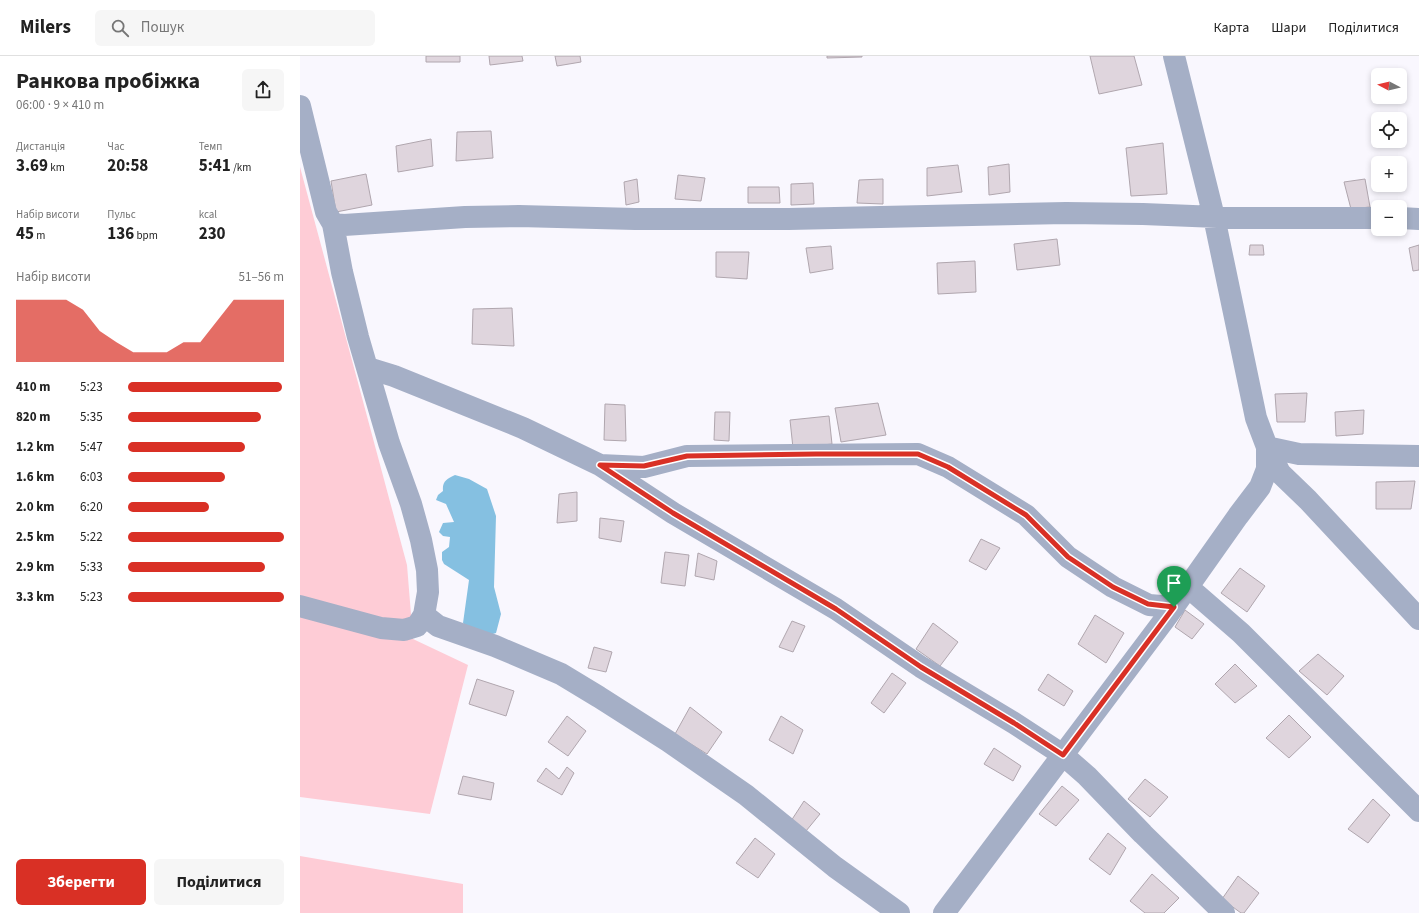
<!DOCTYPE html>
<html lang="uk">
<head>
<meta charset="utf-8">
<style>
  :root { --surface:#fff; --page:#f6f6f6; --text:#222; --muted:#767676; --line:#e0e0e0; --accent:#d93025 }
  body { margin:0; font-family:"Source Sans 3",sans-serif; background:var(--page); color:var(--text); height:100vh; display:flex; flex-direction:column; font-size:15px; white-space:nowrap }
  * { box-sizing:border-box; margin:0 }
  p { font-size:13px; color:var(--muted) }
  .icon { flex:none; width:22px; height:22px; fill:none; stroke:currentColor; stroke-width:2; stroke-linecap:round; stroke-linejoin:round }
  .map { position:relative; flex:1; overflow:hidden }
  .details { display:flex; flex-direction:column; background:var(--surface); width:300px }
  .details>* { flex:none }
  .needle { width:26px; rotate:277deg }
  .tools { position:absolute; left:1071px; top:12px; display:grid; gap:8px }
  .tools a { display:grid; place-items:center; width:36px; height:36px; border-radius:6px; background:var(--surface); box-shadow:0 2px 6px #0003; font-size:20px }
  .pin { position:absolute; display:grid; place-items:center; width:34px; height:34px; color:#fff; margin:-41px -17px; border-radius:50% 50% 50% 0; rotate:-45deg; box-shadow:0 0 4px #0007 }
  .pin .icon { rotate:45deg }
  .round { display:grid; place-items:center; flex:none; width:42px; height:42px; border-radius:6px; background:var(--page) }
  .headline { display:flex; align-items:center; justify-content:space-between; height:68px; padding:0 16px }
  h1 { font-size:22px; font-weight:700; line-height:30px }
  .figures { display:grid; grid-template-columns:repeat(3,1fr); gap:6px; height:68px; padding:4px 16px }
  .figures div { display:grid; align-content:center }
  .figures b { font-size:17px; font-weight:700 }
  .figures small { font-size:11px; font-weight:400 }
  .figures p { font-size:11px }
  .chart { height:112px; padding:8px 16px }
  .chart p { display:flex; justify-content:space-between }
  .chart svg { width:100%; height:72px; margin-top:4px; fill:var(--accent); opacity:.7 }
  .button { display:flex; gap:8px; margin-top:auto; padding:8px 16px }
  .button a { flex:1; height:46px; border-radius:6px; background:var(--accent); color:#fff; font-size:16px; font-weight:700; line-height:46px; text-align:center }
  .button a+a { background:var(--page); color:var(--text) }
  ul { padding:0 16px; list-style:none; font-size:13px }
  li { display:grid; grid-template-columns:64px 48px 1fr; align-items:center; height:30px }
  li i { height:10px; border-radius:5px; background:var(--accent) }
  header { display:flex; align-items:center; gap:24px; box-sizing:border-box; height:56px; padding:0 20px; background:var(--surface); border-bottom:1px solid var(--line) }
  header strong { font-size:19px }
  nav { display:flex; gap:22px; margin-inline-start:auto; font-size:14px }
  .search { width:280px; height:36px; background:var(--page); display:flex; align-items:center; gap:10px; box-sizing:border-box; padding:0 14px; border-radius:6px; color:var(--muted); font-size:15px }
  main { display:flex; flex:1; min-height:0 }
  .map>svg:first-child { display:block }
</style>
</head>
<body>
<header>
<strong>Milers</strong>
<div class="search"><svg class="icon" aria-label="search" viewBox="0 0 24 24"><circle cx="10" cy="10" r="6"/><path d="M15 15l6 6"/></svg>Пошук</div>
<nav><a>Карта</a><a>Шари</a><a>Поділитися</a></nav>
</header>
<main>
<section class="details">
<div class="headline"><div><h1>Ранкова пробіжка</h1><p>06:00 · 9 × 410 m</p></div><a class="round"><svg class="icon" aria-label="share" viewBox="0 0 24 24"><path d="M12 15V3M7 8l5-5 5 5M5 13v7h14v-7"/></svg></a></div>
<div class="figures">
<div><p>Дистанція</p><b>3.69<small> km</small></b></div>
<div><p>Час</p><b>20:58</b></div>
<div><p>Темп</p><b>5:41<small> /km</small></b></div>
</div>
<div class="figures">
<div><p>Набір висоти</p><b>45<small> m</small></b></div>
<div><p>Пульс</p><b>136<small> bpm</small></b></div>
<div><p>kcal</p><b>230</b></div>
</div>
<div class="chart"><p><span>Набір висоти</span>51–56 m</p>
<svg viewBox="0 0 160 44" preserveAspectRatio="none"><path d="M0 44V6L10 6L20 6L30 6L40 12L50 25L60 32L70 38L80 38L90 38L100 32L110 32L120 19L130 6L140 6L150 6L160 6V44z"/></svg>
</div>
<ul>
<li><b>410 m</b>5:23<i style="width:99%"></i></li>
<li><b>820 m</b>5:35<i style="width:85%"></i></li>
<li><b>1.2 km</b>5:47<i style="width:75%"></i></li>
<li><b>1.6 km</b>6:03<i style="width:62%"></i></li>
<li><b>2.0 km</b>6:20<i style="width:52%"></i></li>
<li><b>2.5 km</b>5:22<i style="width:100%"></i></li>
<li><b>2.9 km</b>5:33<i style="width:88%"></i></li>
<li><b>3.3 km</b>5:23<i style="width:100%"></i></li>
</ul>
<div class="button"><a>Зберегти</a><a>Поділитися</a></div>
</section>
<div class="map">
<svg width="1119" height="857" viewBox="0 0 1119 857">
  <rect width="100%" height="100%" fill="#f9f7fe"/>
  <!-- green -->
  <path fill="#feccd6" d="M0,111L107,509L113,583L168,609L130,758L0,741Z
    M0,800L163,828V857H0Z"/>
  <!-- water -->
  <path fill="#85c0e1" d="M155,419L169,423L187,433L196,460L194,531L201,558L196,577C184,581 172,577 163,567L169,524L144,508L142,504V496L149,491L150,481L143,480L139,476L143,467L154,466L146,448L136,444L138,439L143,435C142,425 147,423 155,419Z"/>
  <!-- building -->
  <path fill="#dfd5dd" stroke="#b0a6ae" d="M126,0H160V6H126Z
    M189,0H222L223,5L190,9Z
    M255,0H280L281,6L257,10Z
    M527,0H562V1L527,2Z
    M790,0H834L842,29L799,38Z
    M191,75L193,102L156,105L157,76Z
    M131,83L133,110L98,116L96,90Z
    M863,87L867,138L831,140L826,92Z
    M709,108L710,136L689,139L688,111Z
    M658,109L662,136L627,140V112Z
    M66,118L72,149L36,156L31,125Z
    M378,119L405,122L401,145L375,143Z
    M337,123L339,146L326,149L324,126Z
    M583,123V148L557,147L559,124Z
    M1065,123L1070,151L1051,153L1044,126Z
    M513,127L514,148L491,149V128Z
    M448,131H479L480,147H448Z
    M757,183L760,209L717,214L714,188Z
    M950,189H963L964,199H949Z
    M1119,189V214L1113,215L1109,192Z
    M531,190L533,213L510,217L506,192Z
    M416,196H449L447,223L416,221Z
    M675,205L676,236L638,238L637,207Z
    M212,252L214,290L172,288L173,253Z
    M1007,337L1005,366H977L975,338Z
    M578,347L586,379L541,386L535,352Z
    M305,348L325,349L326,385L304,384Z
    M1064,354L1063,378L1036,380L1035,356Z
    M415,356H430L429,385L414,384Z
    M529,360L532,388L493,392L490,364Z
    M1115,425L1111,453H1076V426Z
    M277,436V465L257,467L259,438Z
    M300,462L324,465L321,486L299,482Z
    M681,483L700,492L686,514L669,505Z
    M365,496L389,499L385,530L361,527Z
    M398,497L417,505L414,524L395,520Z
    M940,512L965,530L947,556L921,537Z
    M885,554L904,568L892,583L875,571Z
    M795,559L824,577L806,607L778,588Z
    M492,565L505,570L493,596L479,591Z
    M633,567L658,586L640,610L616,593Z
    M294,591L312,596L306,616L288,612Z
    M1018,598L1044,620L1027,639L999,615Z
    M935,608L957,630L935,647L915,628Z
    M592,617L606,627L584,657L571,647Z
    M748,618L773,635L764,650L738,634Z
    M177,623L214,635L206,660L169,648Z
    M390,651L422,676L407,698L375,678Z
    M989,659L1011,681L989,702L966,682Z
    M267,660L286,675L268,700L248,686Z
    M481,660L503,674L493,698L469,684Z
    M694,692L721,710L713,725L684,708Z
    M267,711L274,717L262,739L237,725L246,712L259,723Z
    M163,720L194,727L191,744L158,738Z
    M845,723L868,741L850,761L828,743Z
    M762,730L779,744L756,770L739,758Z
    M1073,743L1090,759L1068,787L1048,773Z
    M504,745L520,758L506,775L491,765Z
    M808,777L826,792L810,819L789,803Z
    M455,782L475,798L458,822L436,807Z
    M852,818L879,842L864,857H845L830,845Z
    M938,820L959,837L944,857H941L922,843Z"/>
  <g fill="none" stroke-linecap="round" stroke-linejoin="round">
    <!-- minor -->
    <path stroke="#a5afc6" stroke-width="22" d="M874,0L914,161L956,362L967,391L980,417L1008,444L1119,563
      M0,50L26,156L33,168L42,216L58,281L89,387L111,448L121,484L127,514L128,536L124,559L117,570L104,574L81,572L0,550
      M1100,162L1119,163
      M33,168L44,169L165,161L219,160L335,163H489L766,157L843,158L942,162H1078
      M68,312L94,320L223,372L300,409L373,457L536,553L621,611L714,667L763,699L787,720L843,778L924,857
      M300,409L344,411L387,400L618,398L648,411L726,459L768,501L813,531L849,549L874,551
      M888,531L941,577L1119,755
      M124,559L138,570L195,590L261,618L299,641L368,685L446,739L535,811L599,857
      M644,857L868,559L938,460L960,431L967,413V391L999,398L1119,400"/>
  </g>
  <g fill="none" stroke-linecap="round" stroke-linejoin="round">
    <defs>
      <path id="route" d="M516,398H618L648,411L726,459L768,501L813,531L848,548L874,551L763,699L714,667L621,611L536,553L373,457L300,409L344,410L387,400Z"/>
    </defs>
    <!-- route casing -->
    <use href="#route" stroke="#fff" stroke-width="8"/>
    <!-- route -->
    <use href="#route" stroke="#d93025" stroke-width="5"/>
  </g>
</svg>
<div class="tools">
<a><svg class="needle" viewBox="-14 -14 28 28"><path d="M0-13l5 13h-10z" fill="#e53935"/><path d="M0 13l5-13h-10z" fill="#767676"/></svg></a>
<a><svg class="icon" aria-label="locate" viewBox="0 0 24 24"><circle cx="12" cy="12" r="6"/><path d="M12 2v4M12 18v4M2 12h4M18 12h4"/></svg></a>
<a>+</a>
<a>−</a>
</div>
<div class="pin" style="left:874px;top:551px;background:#1e9e55"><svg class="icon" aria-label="arrive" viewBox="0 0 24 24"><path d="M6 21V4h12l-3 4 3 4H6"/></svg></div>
</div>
</main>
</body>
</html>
